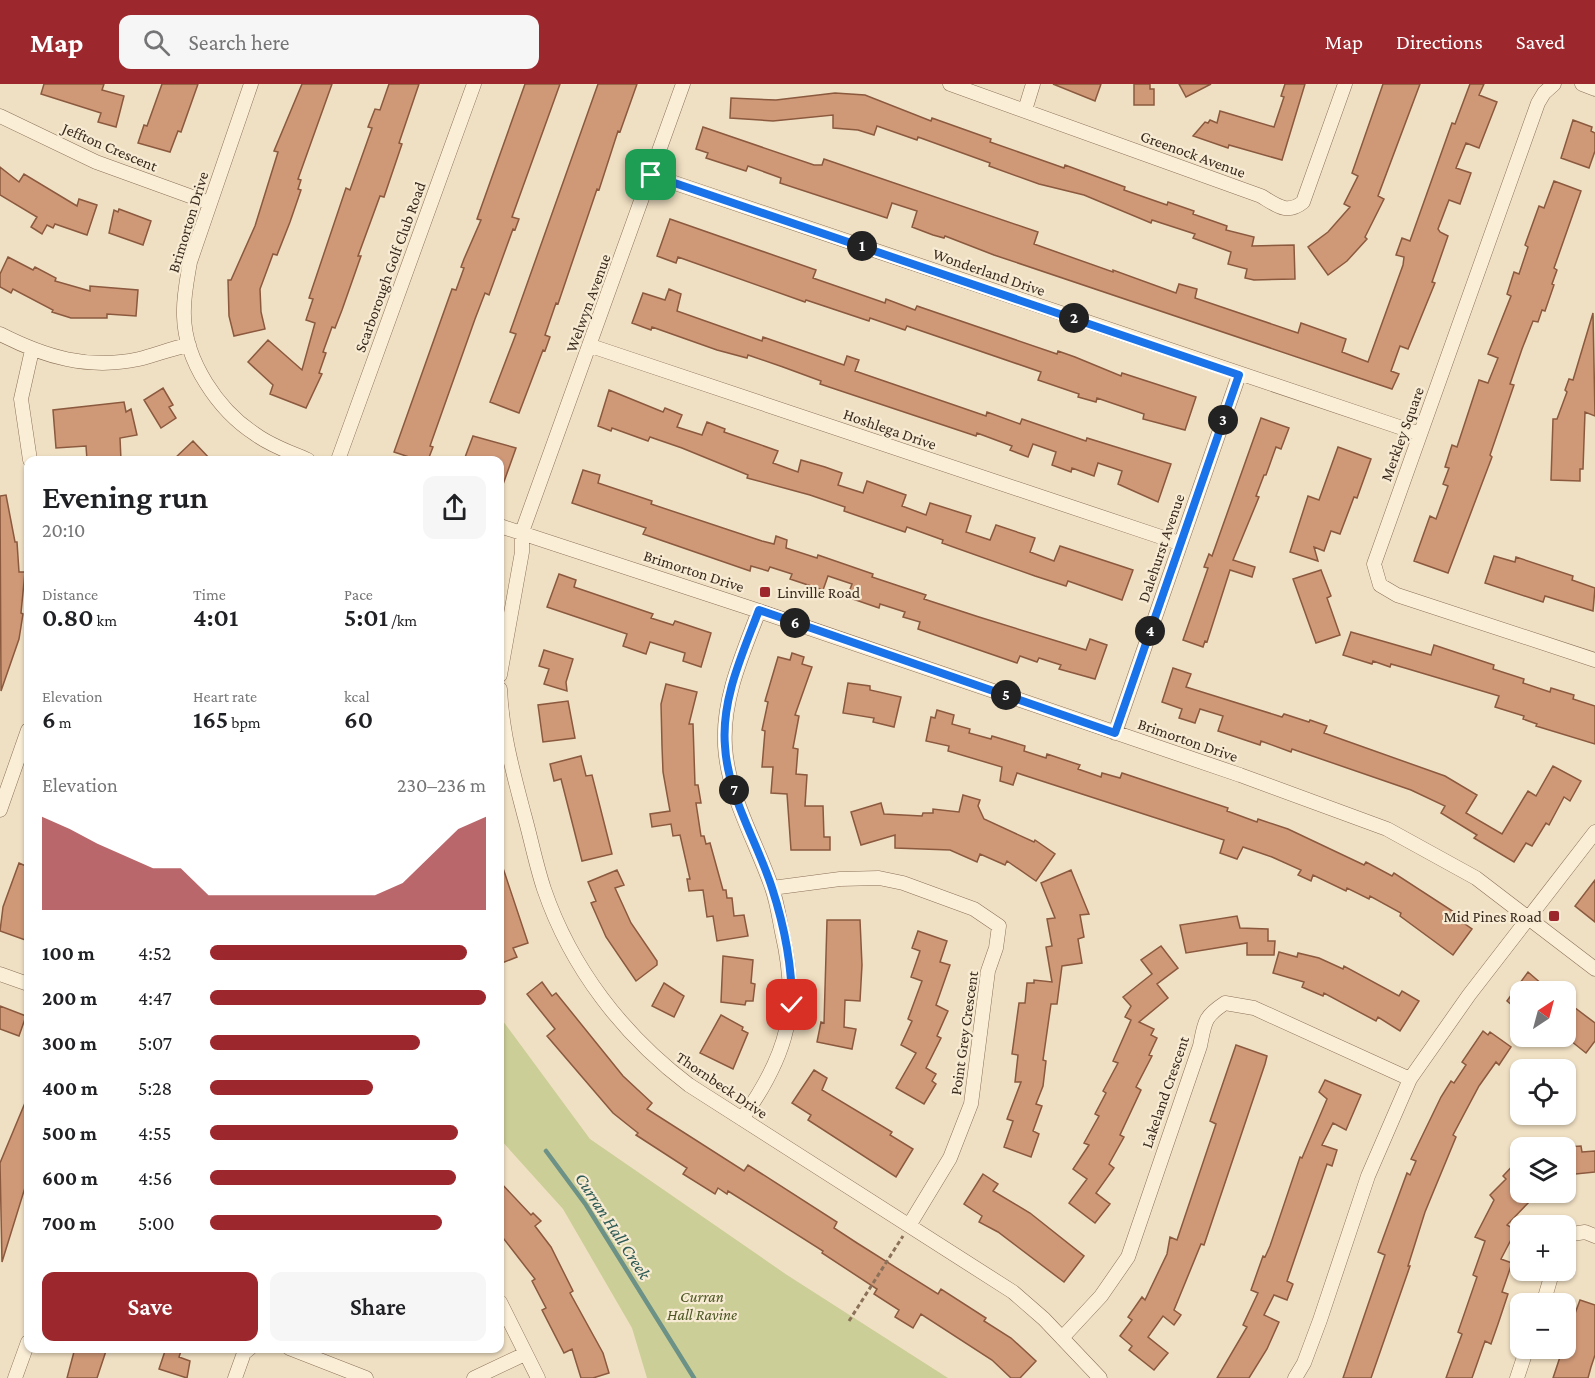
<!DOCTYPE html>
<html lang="en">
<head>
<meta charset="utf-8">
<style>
  :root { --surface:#fff; --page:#f6f6f6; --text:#202124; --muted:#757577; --accent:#9c272d }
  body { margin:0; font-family:"Crimson Pro",serif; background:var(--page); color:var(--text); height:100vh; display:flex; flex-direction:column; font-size:22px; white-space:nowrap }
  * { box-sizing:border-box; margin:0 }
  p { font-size:20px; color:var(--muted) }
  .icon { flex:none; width:33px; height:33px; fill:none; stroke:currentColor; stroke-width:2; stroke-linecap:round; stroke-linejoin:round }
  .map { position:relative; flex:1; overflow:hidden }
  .details { position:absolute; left:24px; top:372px; width:480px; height:897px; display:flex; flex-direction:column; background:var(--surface); border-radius:12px; box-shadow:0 2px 4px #0004 }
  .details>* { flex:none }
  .needle { width:39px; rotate:36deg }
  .buttons { position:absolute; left:1510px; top:897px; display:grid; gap:12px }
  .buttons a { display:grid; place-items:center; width:66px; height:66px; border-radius:12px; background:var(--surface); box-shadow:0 2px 4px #0004; font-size:30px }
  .pin { position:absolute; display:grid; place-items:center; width:51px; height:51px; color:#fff; margin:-26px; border-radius:12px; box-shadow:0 3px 9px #0006 }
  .km { position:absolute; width:30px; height:30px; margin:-15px; border-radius:50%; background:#222; color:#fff; font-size:16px; line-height:30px; text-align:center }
  .round { display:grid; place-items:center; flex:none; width:63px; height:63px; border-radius:12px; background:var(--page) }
  .head { display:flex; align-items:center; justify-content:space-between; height:102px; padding:0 18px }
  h1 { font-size:33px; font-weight:600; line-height:45px }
  .stats { display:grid; grid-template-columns:repeat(3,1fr); gap:9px; height:102px; padding:6px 18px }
  .stats div { display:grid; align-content:center }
  .stats b { font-size:26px; font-weight:600 }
  .stats small { font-size:16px; font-weight:400 }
  .stats p { font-size:16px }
  .chart { height:168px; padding:12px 18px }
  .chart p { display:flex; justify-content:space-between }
  .chart svg { width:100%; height:108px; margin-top:6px; fill:var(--accent); opacity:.7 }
  .button { display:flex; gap:12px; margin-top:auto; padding:12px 18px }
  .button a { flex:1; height:69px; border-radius:12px; background:var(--accent); color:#fff; font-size:24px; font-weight:600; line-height:69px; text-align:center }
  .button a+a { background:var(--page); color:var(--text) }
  ul { padding:0 18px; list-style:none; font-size:20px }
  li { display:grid; grid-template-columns:96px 72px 1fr; align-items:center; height:45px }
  li i { height:15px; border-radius:8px; background:var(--accent) }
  header { display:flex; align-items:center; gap:36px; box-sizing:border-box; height:84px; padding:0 30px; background:var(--accent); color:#fff }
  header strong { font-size:28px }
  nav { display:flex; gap:33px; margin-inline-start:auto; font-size:21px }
  .search { width:420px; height:54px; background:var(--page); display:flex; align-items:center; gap:15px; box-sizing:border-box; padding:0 21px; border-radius:12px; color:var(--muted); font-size:22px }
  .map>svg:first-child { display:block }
</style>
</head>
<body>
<header>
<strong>Map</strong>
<div class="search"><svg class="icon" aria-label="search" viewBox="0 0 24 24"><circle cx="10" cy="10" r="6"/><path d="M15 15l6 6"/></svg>Search here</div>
<nav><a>Map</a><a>Directions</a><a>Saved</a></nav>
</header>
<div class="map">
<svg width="1595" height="1294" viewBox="0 0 1595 1294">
  <rect width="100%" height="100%" fill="#f0e0c3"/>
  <!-- green -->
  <path fill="#cbce96" d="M500,933L590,1055L787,1191L948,1294H647L632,1244L563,1125L500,1055Z"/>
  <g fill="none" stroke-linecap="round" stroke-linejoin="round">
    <!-- stream -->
    <path stroke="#6c9186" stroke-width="4.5" d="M546,1067L586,1121L694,1294"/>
  </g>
  <!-- building -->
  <path fill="#cf9877" stroke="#8b593e" stroke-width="1.5" d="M44,0H104L102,6L124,12L116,43L98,38L101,29L41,10Z
    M162,0H198L181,48L178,47L170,68L138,59L144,41L147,42Z
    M302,0H332L298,95L301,96L298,105L301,106L290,138L277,171L273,170L260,205L261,228L265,245L234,252L229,232L228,196H231L255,142L278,68L274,67Z
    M389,0H419L399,59L402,60L384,113L380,112L358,172H361L342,226L335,244L332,243L323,268L326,269L319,289L322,290L306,324L270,310L273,301L248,278L268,256L302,286L315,239L306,236L313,215L309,214L346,104L350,106L372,44L368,43L375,25L380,26Z
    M525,0H560L512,133L519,135L515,146L513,145L489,211L485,209L475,235L430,362L433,363L428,376H418L394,368L452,205L456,206L464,184L461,183L464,175L481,136L477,135Z
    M598,0H637L620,48L618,47L599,106L597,105L558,220L556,219L545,251L550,253L545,267L543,266L519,329L490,318L516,250L510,248Z
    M1053,0H1101L1095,17Z
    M1134,0H1150V5H1154V21H1134Z
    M1179,0H1211L1186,13Z
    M1285,0H1305L1282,76L1229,61L1228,64L1193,52L1205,38L1208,39L1210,36L1217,39L1220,27L1274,43L1284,13L1281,12Z
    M1383,0H1420L1378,112L1384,115L1365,153L1367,155L1347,177L1328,191L1308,163L1328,148L1350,123L1344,120L1358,92L1352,89Z
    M1470,0H1484L1479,11L1497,18L1479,64L1466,59L1456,84L1471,89L1460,120L1449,116L1438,145L1440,148L1448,152L1432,198L1435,199L1408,265L1400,262L1391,287L1399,290L1392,305L994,171L945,152L944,154L933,151L912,143L917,127L892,119L887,134L780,99L781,94L748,82L746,87L706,74L708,69L696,65L703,43L814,81H822L824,75L1038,148L1034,160L1113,188V186L1176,209L1179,200L1197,205L1195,214L1298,249L1301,239L1346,255L1342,268L1368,278L1403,181L1404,173L1396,171L1402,154L1410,157L1452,39L1455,40Z
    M835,9L865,11L931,37L932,34L991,55L990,58L1030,72L1064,84L1065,81L1125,103L1124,106L1167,121L1168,118L1194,127L1193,130L1227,142L1226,146L1254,153L1252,162L1294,161L1295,195L1254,196L1245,194L1247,185L1228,180L1231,168L1193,154L1195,150L1152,136L1151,139L1084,111L1039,100L989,82L990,79L918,53L917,56L877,42L874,51L858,46L833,44V31L773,37L730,34L731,14L776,16Z
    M1573,36L1592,43L1591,47L1595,49V67L1589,84L1561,74Z
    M0,83L19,98L24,90L77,122L79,115L97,121L87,151L55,140L53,144L47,141L42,150L31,143L37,133L0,111Z
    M1554,97L1581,107L1554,184L1557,186L1552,200L1554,201L1545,227L1542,226L1538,238L1533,237L1522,265L1510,300L1514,301L1490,371L1492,373L1448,489L1414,477L1430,432L1436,435L1448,402L1443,400L1449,384L1445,383L1452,361L1457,363L1479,296L1488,299L1498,274L1488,270L1511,212L1507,210L1514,188L1519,190L1528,163L1525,161L1539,122L1544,124Z
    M119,125L151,137L143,161L109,149L114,126L118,128Z
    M670,135L816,186L813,194L885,219L886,215L915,226L917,222L1057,270L1058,267L1075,273L1121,292L1122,289L1196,313L1185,346L1143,335L1144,330L1097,314L1096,318L1078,313L1079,310L1038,296L1041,288L907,242L905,246L870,234L869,237L806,216L805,218L678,173L676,179L657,172Z
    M8,173L33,186L35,183L56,194L55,197L90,207V202L138,206L136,232L107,230V234H71L52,228L53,226L13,205L11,209L0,203V190Z
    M669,205L681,210L677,227L762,257L763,253L844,281L847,272L859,276L855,287L986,332L987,328L1020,340L1022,335L1086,357L1087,354L1171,380L1158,418L1118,400L1122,387L1098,379L1094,392L1072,384L1071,388L1052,381L1056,368L1033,360L1028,373L1010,366L1012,362L977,349L976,352L820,300L821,297L783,283L748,271L747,274L717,266L652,243L651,246L632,239L643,209L665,216Z
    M1593,229L1595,332L1585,328L1583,385H1580V397L1551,396L1553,335H1557L1567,308L1565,306L1569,295L1573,296Z
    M163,304L173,321L169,323L176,334L161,344L144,316Z
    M609,306L663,328L665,324L682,331L677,343L702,351L707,338L725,345L724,348L778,367L773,379L798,388L801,376L825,383L842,389L838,401L863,409L867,397L906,411L902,422L926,431L930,419L971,432L966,448L990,456L996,441L1035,454L1030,468L1054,477L1060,462L1133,486L1122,516L1068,497L1066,502L1035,492L942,459L943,456L907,443L905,448L873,437L844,427L845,423L810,411L747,394L748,391L682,364L650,353L648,357L612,344L611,347L598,342Z
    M124,318L126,328L131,325L137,351L120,354L121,376H87L86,362L56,364L53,326Z
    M1261,334L1289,344L1281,365L1276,363L1266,391H1264L1256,412L1259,413L1233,476L1255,483L1252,493L1230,486L1207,558L1205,557L1203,563L1183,556L1208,484L1204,483L1209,470L1212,472Z
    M473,352L516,364L501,406L500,376H464Z
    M193,357L211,376H173Z
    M1338,363L1371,375L1357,414L1354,413L1340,450L1331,447L1324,467L1314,463L1318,477L1290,468L1308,412L1319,416Z
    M583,386L600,391L598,399L652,417L651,420L762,457L774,460L776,452L787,456L786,464L817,474L818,471L873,490L872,493L926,511L924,515L979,533L1086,566L1090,555L1107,561L1095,595L1059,585L1061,581L1039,574L1037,578L1020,572L1017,579L918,545L920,538L903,533L905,528L880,520L879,524L847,513L852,500L828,492L823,506L790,495L792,490L770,483L768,487L751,482L750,487L643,450L646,444L572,419Z
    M6,411L15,458H17L19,488H25L21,529L23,530L19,555L1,607L0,412Z
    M1494,472L1515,478L1516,473L1573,492L1572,496L1595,504L1593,527L1545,512L1543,518L1485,499Z
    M1321,486L1331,512L1327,514L1340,551L1316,559L1293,495Z
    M559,490L576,496L574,503L653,530L651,534L673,541L675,537L711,549L701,583L683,577L685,569L650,558L646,570L623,562L627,550L547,523Z
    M1351,548L1431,571L1434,561L1494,581L1493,585L1524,595L1523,599L1550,608L1551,604L1574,611L1573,615L1595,622V660L1536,642L1537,640L1523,635L1524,632L1495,623L1499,612L1405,584L1391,580L1390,583L1373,577L1372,580L1343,571Z
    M544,566L573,575L566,598L567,607L544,600L549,585L539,582Z
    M792,569L804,573L802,580L812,583L795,631L799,632L793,664L798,665L796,690L807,691L805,722H823L824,753H830V766H791L787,710L771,709L773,683H762L765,647L762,646L768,618L765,617L778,573L790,576Z
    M1173,584L1191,590L1186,603L1282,633L1284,630L1309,638L1310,636L1327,642L1324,649L1445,692L1477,711L1466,729L1502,750L1528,707L1536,712L1553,682L1581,697L1570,717L1564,713L1549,741L1546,739L1532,762L1526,759L1514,778L1474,754L1477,751L1441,729L1445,722L1411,706L1292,665L1291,668L1261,657L1260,661L1218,647L1223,632L1200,625L1195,639L1179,634L1182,625L1162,618Z
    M848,599L870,602V606L901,613L894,643L873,638L874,634L843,629Z
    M666,600L697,608L689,640H693L695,701H698L701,719H696L701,752H704L706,760L710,759L723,806H726L727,814H732L734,832L744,831L748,852L717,857L713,832L707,833L703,806L689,807L687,795H690L680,751L673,752L671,740L652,743L650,730L670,727L663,688L662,662L661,620Z
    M568,617L575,654L543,658L538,621Z
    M937,626L954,631L952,640L970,645L969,649L991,655L992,652L1025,662L1024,667L1046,674L1047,670L1080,681L1078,685L1101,693L1102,689L1120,694L1122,689L1228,724L1227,727L1257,738L1258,735L1288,745L1364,781L1366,778L1392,792L1394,789L1457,830L1455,833L1472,845L1453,871L1400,832L1401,829L1370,812L1369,815L1347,804L1346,807L1313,791L1311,797L1298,791L1301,786L1272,773L1243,763L1237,775L1220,769L1224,756L1017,689L1013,701L1000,697L1002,683L948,667L949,662L926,657L931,633L935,634Z
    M581,672L586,692L592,691L612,770L582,777L561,695L554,697L550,680Z
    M963,711L980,716L978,722L984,735L1034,758L1035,756L1055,770L1036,797L1007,777L1005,781L980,770L977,778L950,766L895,764V751L861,761L851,728L881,719L884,730L922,732L923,729H933V725L959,728Z
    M19,779L28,783V857L0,847L3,823Z
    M500,784H503L528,859L513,864L517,873L502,879L500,872Z
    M617,786L624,801L615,804L631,839L657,877V881L636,897L606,853L591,819L596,817L588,798Z
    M1071,786L1089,830L1080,831L1084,853L1078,855L1082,879L1062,882L1057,920H1051L1043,976L1046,977L1043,1002L1036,1020L1042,1022L1033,1047L1039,1050L1031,1073L1004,1063L1013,1037L1007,1035L1021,998H1015L1018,971L1012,970L1019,919H1025L1027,899H1034V896L1052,898L1046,863L1052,862L1047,835L1055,834L1041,799Z
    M1595,796V838L1575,822Z
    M1237,832L1240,844L1268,845V857H1275L1274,871H1247V859L1186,869L1180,841Z
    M827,836H860L862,881L860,917L845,916L844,943L856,945L852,965L817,958L821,938L824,939Z
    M918,847L947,857L940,878L950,881L936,921L948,927L937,952L941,954L926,984L936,990L932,997L936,1000L924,1020L896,1004L916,969L901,961L912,937L908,935L922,897L911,893L920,867L912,864Z
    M1161,862L1178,884L1157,900L1168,914L1139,938L1154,945L1151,951L1157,954L1149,971L1152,972L1136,1003L1141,1006L1120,1051L1124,1053L1109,1080L1114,1084L1096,1109L1110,1120L1095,1139L1069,1119L1087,1095L1073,1085L1089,1061L1084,1059L1099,1032L1095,1030L1106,1009L1103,1007L1118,979L1113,977L1131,936L1125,933L1131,922L1123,913L1152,890L1141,876Z
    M1279,868L1297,873L1298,869L1319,874L1343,885L1344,882L1399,912L1402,907L1419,917L1400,947L1378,933L1376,937L1324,909L1323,912L1302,903L1304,898L1273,889Z
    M723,872L753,876L751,899L755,900L753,917H746L745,921L721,918Z
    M1528,888L1551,908H1521V929L1507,917Z
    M542,898L552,912L556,909L623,992L652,1019L647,1025L744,1087L748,1081L837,1138L834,1144L857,1159L938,1210L941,1205L986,1234L984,1237L1011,1254L1036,1277L1020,1294H1011L992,1276L921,1230L913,1244L895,1233L899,1226L874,1210L877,1205L822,1169L823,1167L728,1107L727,1110L718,1104L715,1110L683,1090L687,1084L636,1051L638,1049L613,1029L547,952L555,945L527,910Z
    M664,899L684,912L674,933L652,922Z
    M1566,917L1595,939V957L1586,969L1566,953Z
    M0,922L26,932L19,952L0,945Z
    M721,931L743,943L742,946L748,949L733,985L700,969Z
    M1483,947L1488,951L1490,948L1511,963L1499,981L1496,978L1479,1002L1453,1051L1456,1053L1425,1128L1408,1182H1410L1371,1294H1343L1385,1171L1378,1168L1407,1089L1410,1091L1416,1077L1411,1075L1441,1013L1451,997L1454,999L1466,981L1462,978Z
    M1236,961L1267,972L1265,980L1204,1161L1201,1160L1174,1226L1181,1231L1174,1241L1163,1232L1148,1253L1168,1269L1154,1286L1129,1266L1132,1262L1120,1252L1132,1236L1128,1233L1142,1213L1145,1216L1167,1170L1170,1153L1177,1156L1216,1040L1210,1037Z
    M814,986L827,994L822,1006L892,1048L890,1051L913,1065L896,1093L808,1036L811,1031L792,1019Z
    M1325,996L1361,1011L1346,1046L1333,1039L1322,1061L1337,1066L1332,1082L1327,1080L1287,1197L1293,1200L1287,1216L1274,1211L1264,1231L1279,1238L1267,1265L1249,1294H1217L1247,1243L1243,1241L1258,1209L1251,1206L1263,1172L1265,1173L1270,1162L1300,1073L1302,1074L1327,1015L1319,1008Z
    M27,1014L28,1094L2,1178L0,1079Z
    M1581,1062L1582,1068L1595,1067V1088L1566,1091V1063Z
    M1521,1073V1108L1530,1117L1507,1141L1516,1146L1501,1175L1512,1179L1502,1208L1508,1210L1498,1240L1491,1260L1485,1257L1472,1294H1446L1462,1250L1458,1248L1477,1193L1473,1191L1485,1157L1475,1153L1494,1116L1490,1111L1506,1095L1503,1092Z
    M983,1090L998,1100L993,1107L1030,1129L1084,1172L1064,1198L998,1148L979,1138L982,1132L964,1120Z
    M500,1098L531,1131L533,1129L541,1137L535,1142L551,1163L573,1207L570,1209L603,1269L609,1289L593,1294H581L572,1265L564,1269L542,1226L546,1224L532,1197L535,1195L500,1150Z
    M1580,1216L1595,1221V1271L1591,1283L1588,1294H1553L1563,1264H1566V1254Z
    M75,1264H107L97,1294H67Z
    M166,1264H182L179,1273L190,1277L187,1294L159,1285Z"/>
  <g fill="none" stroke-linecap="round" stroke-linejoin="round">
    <defs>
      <path id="minor" d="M251,0L190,178C187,196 183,214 184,232C185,277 218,326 255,350C271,362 290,368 308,376
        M950,0L1261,112C1276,121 1287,131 1303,118L1345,0
        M1554,0L1544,9L1538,19L1374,480L1380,501L1397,511L1595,576
        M1582,0L1595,5
        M1025,26L1033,0
        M0,32L96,78L209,119
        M651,91L1420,350
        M0,250C45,273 88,286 139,275C156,271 172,264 189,261
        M591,262L1179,459
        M30,376L21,315L32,266
        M338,376L474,0
        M500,442L759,527L1240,691L1387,745L1476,794L1595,885
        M500,591L522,468V448L683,0
        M500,605C502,649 513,688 524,730C531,755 536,781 544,805C571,884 623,951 689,1001L1013,1208L1044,1235L1100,1294
        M1115,649L1239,291
        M0,726L28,646
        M772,804L840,795L879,794L903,799L974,825L999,842L996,864L988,887L971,1020L950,1074L910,1140
        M0,890L28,900
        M742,1035C788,970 800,926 782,848C779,833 777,818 772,804C756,757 728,712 725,662C722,615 743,569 759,527
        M1566,1151L1585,1148L1595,1152
        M500,1218L538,1294
        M1543,1220L1553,1186
        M1062,1254L1101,1212L1128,1173L1200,962C1205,937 1204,933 1225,919L1254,924L1410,995
        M289,1264L366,1294
        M15,1294L28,1258
        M235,1294L244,1269L250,1264
        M474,1294L525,1270
        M1295,1294L1304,1279L1320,1236L1368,1092L1410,995L1469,911L1595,748
        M1517,1294L1527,1264"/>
    </defs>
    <!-- minor casing -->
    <use href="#minor" stroke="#8b7159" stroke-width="15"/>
    <!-- path -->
    <path stroke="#8b7159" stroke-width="3" stroke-dasharray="4.5 3" stroke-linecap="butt" d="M849,1237L903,1152"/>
    <!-- minor -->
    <use href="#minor" stroke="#faeed7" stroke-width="14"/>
  </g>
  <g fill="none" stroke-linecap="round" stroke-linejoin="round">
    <defs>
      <path id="route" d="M651,91L1239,291L1115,649L759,526C743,569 721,615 725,662C728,713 757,757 772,804C784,841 792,882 792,921"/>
    </defs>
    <!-- route casing -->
    <use href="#route" stroke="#fff" stroke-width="12"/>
    <!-- route -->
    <use href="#route" stroke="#1a73e8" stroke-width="8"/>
  </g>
  <!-- markers -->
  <g fill="#9c272d" stroke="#f7ebd3" stroke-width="2">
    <rect x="759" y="502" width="12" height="12" rx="3"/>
    <rect x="1548" y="826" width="12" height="12" rx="3"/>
  </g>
  <g text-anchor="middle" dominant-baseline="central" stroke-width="4.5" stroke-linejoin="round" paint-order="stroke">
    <!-- street labels -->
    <g font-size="16" fill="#3a2a1e" stroke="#f7ebd3">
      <text transform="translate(110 63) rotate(23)">Jeffton Crescent</text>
      <text transform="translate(1193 70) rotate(20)">Greenock Avenue</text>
      <text transform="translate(188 138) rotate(-73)">Brimorton Drive</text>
      <text transform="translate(390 183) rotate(-70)">Scarborough Golf Club Road</text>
      <text transform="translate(989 188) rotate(19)">Wonderland Drive</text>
      <text transform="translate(588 219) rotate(-70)">Welwyn Avenue</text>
      <text transform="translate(890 345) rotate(19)">Hoshlega Drive</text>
      <text transform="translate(1402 350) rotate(-70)">Merkley Square</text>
      <text transform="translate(1161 464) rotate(-71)">Dalehurst Avenue</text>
      <text transform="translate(694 487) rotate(18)">Brimorton Drive</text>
      <text transform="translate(1188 656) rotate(19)">Brimorton Drive</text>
      <text transform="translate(964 949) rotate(-82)">Point Grey Crescent</text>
      <text transform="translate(722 1001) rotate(34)">Thornbeck Drive</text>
      <text transform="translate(1165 1008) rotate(-71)">Lakeland Crescent</text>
    </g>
    <!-- poi labels -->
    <g font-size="16" fill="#3a2a1e" stroke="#f7ebd3" text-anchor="start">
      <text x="777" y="508">Linville Road</text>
      <text x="1542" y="832" text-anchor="end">Mid Pines Road</text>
    </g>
    <!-- park labels -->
    <g font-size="16" font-style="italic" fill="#4d5723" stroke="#f7ebd3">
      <text x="702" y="1212">Curran<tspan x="702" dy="18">Hall Ravine</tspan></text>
    </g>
    <!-- water labels -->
    <g font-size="18" font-style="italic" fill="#2c5a55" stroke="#f7ebd3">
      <text transform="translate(613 1142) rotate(57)">Curran Hall Creek</text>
    </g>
  </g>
</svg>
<div class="buttons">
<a><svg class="needle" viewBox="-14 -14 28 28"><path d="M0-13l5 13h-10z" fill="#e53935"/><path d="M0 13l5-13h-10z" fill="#757577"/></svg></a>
<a><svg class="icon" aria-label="locate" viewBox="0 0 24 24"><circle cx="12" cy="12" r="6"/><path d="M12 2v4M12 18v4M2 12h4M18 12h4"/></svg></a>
<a><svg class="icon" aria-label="layers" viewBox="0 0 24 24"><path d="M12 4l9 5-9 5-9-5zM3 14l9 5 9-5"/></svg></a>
<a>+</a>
<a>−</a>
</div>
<div class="pin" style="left:651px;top:91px;background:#1e9e55"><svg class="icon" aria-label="arrive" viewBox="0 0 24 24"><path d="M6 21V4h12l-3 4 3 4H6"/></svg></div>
<div class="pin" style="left:792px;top:921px;background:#d93025"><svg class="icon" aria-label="check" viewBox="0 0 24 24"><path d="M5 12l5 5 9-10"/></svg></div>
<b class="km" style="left:862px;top:162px">1</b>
<b class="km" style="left:1074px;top:234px">2</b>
<b class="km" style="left:1223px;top:336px">3</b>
<b class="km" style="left:1150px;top:547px">4</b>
<b class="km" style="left:1006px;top:611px">5</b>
<b class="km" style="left:795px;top:539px">6</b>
<b class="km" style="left:734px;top:706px">7</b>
<section class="details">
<div class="head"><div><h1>Evening run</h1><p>20:10</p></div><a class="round"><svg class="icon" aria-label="share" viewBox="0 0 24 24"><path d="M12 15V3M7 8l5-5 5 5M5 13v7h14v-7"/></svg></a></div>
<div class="stats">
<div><p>Distance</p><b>0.80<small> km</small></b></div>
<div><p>Time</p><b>4:01</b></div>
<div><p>Pace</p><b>5:01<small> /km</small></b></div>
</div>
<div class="stats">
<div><p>Elevation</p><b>6<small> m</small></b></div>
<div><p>Heart rate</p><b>165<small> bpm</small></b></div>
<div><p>kcal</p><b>60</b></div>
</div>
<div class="chart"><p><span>Elevation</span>230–236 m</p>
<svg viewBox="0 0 160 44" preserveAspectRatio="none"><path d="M0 44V6L10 11L20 17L30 22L40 27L50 27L60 38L70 38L80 38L90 38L100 38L110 38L120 38L130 33L140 22L150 11L160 6V44z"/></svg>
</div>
<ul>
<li><b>100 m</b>4:52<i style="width:93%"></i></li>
<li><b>200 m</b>4:47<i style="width:100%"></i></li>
<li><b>300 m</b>5:07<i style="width:76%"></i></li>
<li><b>400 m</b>5:28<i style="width:59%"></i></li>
<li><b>500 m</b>4:55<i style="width:90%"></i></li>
<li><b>600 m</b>4:56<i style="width:89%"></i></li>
<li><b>700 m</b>5:00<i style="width:84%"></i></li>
</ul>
<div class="button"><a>Save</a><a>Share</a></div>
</section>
</div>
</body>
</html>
